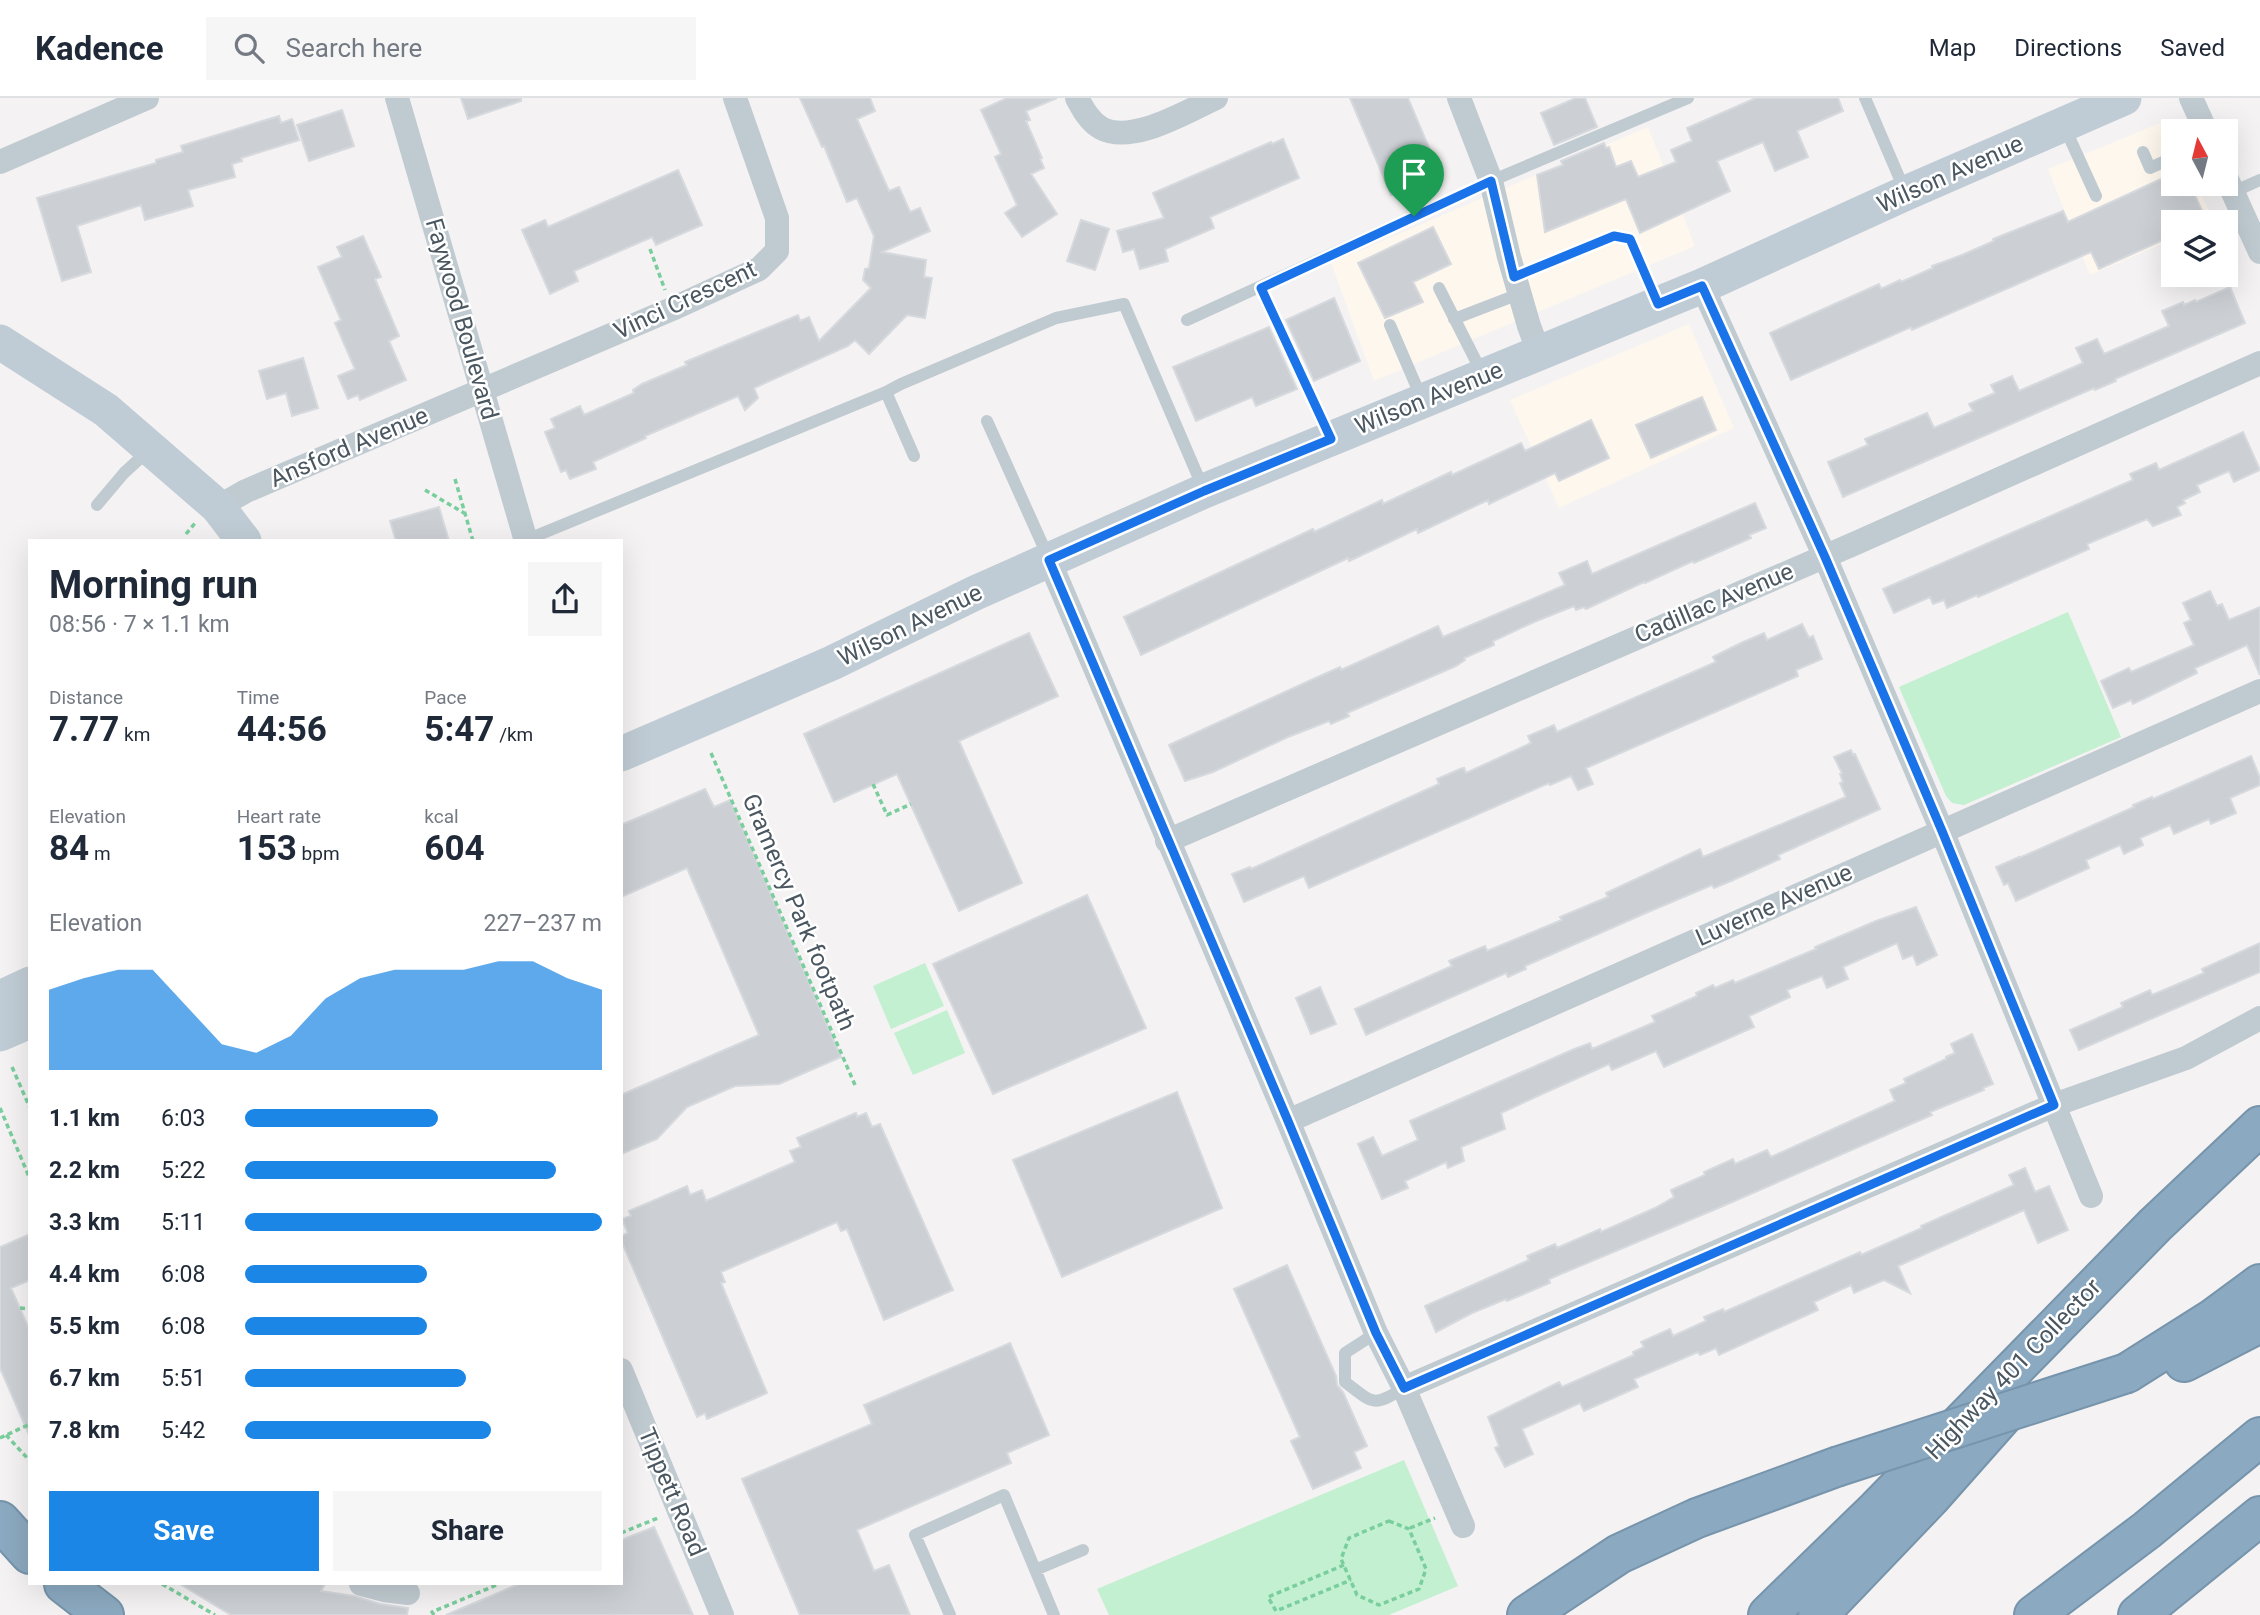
<!DOCTYPE html>
<html lang="en">
<head>
<meta charset="utf-8">
<style>
  :root { --surface:#fff; --page:#f6f6f7; --text:#1f2937; --muted:#747a83; --line:#e0e1e3; --accent:#1b86e5 }
  body { margin:0; font-family:Roboto,sans-serif; background:var(--page); color:var(--text); height:100vh; display:flex; flex-direction:column; font-size:26px; white-space:nowrap }
  * { box-sizing:border-box; margin:0 }
  p { font-size:23px; color:var(--muted) }
  .icon { flex:none; width:38px; height:38px; fill:none; stroke:currentColor; stroke-width:2; stroke-linecap:round; stroke-linejoin:round }
  .map { position:relative; flex:1; overflow:hidden }
  .panel { position:absolute; left:28px; top:441px; width:595px; height:1046px; display:flex; flex-direction:column; background:var(--surface); border-radius:0px; box-shadow:0 7px 28px #0002 }
  .panel>* { flex:none }
  .needle { width:46px; rotate:353deg }
  .controls { position:absolute; left:2161px; top:21px; display:grid; gap:14px }
  .controls a { display:grid; place-items:center; width:77px; height:77px; border-radius:0px; background:var(--surface); box-shadow:0 7px 28px #0002; font-size:35px }
  .pin { position:absolute; display:grid; place-items:center; width:60px; height:60px; color:#fff; margin:-72px -30px; border-radius:50% 50% 50% 0; rotate:-45deg; box-shadow:0 0 7px #0007 }
  .pin .icon { rotate:45deg }
  .round { display:grid; place-items:center; flex:none; width:74px; height:74px; border-radius:0px; background:var(--page) }
  .headline { display:flex; align-items:center; justify-content:space-between; height:119px; padding:0 21px }
  h1 { font-size:38px; font-weight:700; line-height:52px }
  .figures { display:grid; grid-template-columns:repeat(3,1fr); gap:10px; height:119px; padding:7px 21px }
  .figures div { display:grid; align-content:center }
  .figures b { font-size:35px; font-weight:700 }
  .figures small { font-size:19px; font-weight:400 }
  .figures p { font-size:19px }
  .chart { height:196px; padding:14px 21px }
  .chart p { display:flex; justify-content:space-between }
  .chart svg { width:100%; height:126px; margin-top:7px; fill:var(--accent); opacity:.7 }
  .action { display:flex; gap:14px; margin-top:auto; padding:14px 21px }
  .action a { flex:1; height:80px; border-radius:0px; background:var(--accent); color:#fff; font-size:28px; font-weight:700; line-height:80px; text-align:center }
  .action a+a { background:var(--page); color:var(--text) }
  ul { padding:0 21px; list-style:none; font-size:23px }
  li { display:grid; grid-template-columns:112px 84px 1fr; align-items:center; height:52px }
  li i { height:18px; border-radius:9px; background:var(--accent) }
  header { display:flex; align-items:center; gap:42px; box-sizing:border-box; height:98px; padding:0 35px; background:var(--surface); border-bottom:2px solid var(--line) }
  header strong { font-size:33px }
  nav { display:flex; gap:38px; margin-inline-start:auto; font-size:24px }
  .search { width:490px; height:63px; background:var(--page); display:flex; align-items:center; gap:18px; box-sizing:border-box; padding:0 24px; border-radius:0px; color:var(--muted); font-size:26px }
  .map>svg:first-child { display:block }
</style>
</head>
<body>
<header>
<strong>Kadence</strong>
<div class="search"><svg class="icon" aria-label="search" viewBox="0 0 24 24"><circle cx="10" cy="10" r="6"/><path d="M15 15l6 6"/></svg>Search here</div>
<nav><a>Map</a><a>Directions</a><a>Saved</a></nav>
</header>
<div class="map">
<svg width="2260" height="1517" viewBox="0 0 2260 1517">
  <rect width="100%" height="100%" fill="#f4f2f2"/>
  <!-- commercial -->
  <path fill="#fdf7ee" d="M2170,21L2175,33H2174V86H2197L2213,123L2174,124L2173,141L2090,177L2048,71Z
    M1648,29L1695,148L1374,283L1331,165Z
    M1689,226L1734,330L1559,410L1510,302Z"/>
  <!-- green -->
  <path fill="#c2f0d0" d="M2068,514L2121,639L1964,707L1952,705L1946,698L1899,589Z
    M925,865L944,908L891,931L873,888Z
    M947,912L965,955L913,977L894,935Z
    M1404,1362L1458,1488L1389,1517H1109L1097,1491Z"/>
  <!-- building -->
  <path fill="#ccd0d4" stroke="#d6d9dd" stroke-width="2" d="M461,0H521V3L468,21Z
    M800,0H870L875,13L857,21L889,93L899,89L910,114L920,110L930,133L882,154L926,162L924,179L932,180L925,220L907,217L869,256L855,242L848,248L754,290L758,300L745,312L738,298L645,338L646,340L593,364L596,371L570,381L566,372L561,374L545,334L555,330L551,321L580,308L584,317L634,295L633,292L642,286L687,267L685,264L798,217L800,223L809,219L819,243L871,190L863,182L865,171L869,170L874,138L857,100L847,104L824,48L822,49Z
    M1007,0H1057L1026,13L1030,22L1026,23L1042,60L1040,61L1044,70L1031,76L1057,116L1022,139L1005,115L1017,107L995,59L1001,56L981,12Z
    M1350,0H1408L1440,76L1391,97Z
    M1576,0H1585L1597,29L1554,47L1541,15Z
    M1756,0H1838L1843,13L1797,33L1808,59L1775,73L1763,44L1717,63L1730,93L1640,135L1626,101L1545,134L1537,77L1563,67L1561,63L1604,45L1606,50L1609,49L1616,69L1631,63L1638,79L1676,64L1671,52L1692,43L1687,30Z
    M342,12L354,48L309,63L297,27Z
    M279,18L281,25L292,21L299,42L241,60L242,63L232,66L235,79L188,92L193,108L145,122L141,107L77,128L91,174L62,183L37,100L156,65V62L183,54L181,48Z
    M1283,41L1299,80L1210,119L1214,130L1165,151L1168,163L1140,171L1134,151L1123,154L1117,133L1164,120L1153,95L1271,44L1272,46Z
    M678,72L702,127L656,147L652,139L574,173L578,183L550,196L522,132L545,122L548,129Z
    M2174,75V86H2190L2207,124H2174V137L2099,171L2091,154L1912,232L1911,229L1791,282L1770,235L1879,186L1881,191L1900,182L1901,184L1933,170L1932,168L1962,157L1994,143L1993,141L2063,113L2068,124Z
    M1081,122L1109,131L1095,172L1067,163Z
    M1433,129L1451,166L1413,184L1423,204L1385,220L1358,165Z
    M363,138L381,179L375,181L399,238L389,243L406,282L360,302L358,297L348,301L338,278L355,271L335,225L341,222L318,169L342,159L337,149Z
    M2230,189L2245,225L2115,281L2116,283L2095,292L2094,290L1843,399L1828,364L1868,347L1865,341L1927,315L1934,330L1973,313L1969,306L1995,295L1991,287L2012,278L2019,293L2083,265L2076,250L2097,241L2104,256L2169,228L2162,213L2183,204L2184,207L2195,202L2196,204Z
    M1334,200L1360,263L1314,283L1286,222Z
    M1269,229L1297,291L1256,308L1252,299L1196,323L1173,269Z
    M303,260L318,310L292,318L286,295L267,301L259,273Z
    M1702,299L1716,332L1651,360L1636,327Z
    M1591,322L1609,360L1559,383L1555,375L1489,406L1488,402L1418,435L1417,431L1349,463L1348,460L1141,557L1124,519L1313,431L1314,434L1382,402L1383,406L1451,374L1452,377L1521,345L1525,353Z
    M2243,334L2260,372L2234,384L2229,373L2197,387L2200,394L2183,402L2185,405L2177,409L2181,417L2153,428L2147,421L2087,446L2089,451L2057,465L1978,499L1977,497L1947,510L1944,502L1933,506L1930,499L1894,515L1883,491L2133,382L2130,376L2156,365L2159,372Z
    M1755,405L1766,430L1749,437L1751,440L1694,465L1693,463L1645,485L1644,484L1586,511L1584,509L1576,512L1574,508L1534,524L1493,543L1494,547L1464,560L1465,562L1456,568L1347,615L1349,618L1331,626L1329,623L1288,639L1213,674L1185,683L1169,647L1311,582L1340,569L1341,572L1438,528L1443,539L1565,487L1559,475L1587,463L1592,476Z
    M439,409L449,443H396L390,423Z
    M2210,493L2217,508L2222,506L2229,522L2260,509V577L2247,547L2195,570L2197,575L2133,606L2131,602L2113,610L2101,583L2129,570L2131,574L2194,547L2184,525L2191,522L2183,505Z
    M1802,526L1809,540L1813,538L1822,561L1796,572L1798,578L1586,670L1593,686L1578,692L1571,678L1550,687L1549,685L1309,790L1304,778L1244,804L1232,776L1250,769L1251,771L1439,686L1437,681L1460,671L1464,670L1466,675L1531,645L1528,638L1554,627L1557,634L1716,564L1713,559L1741,545L1764,535L1767,542Z
    M1029,535L1058,598L959,643L1022,785L959,813L897,676L834,704L804,636Z
    M1851,652L1853,657L1855,656L1880,711L1778,757L1780,761L1731,783L1714,790L1712,787L1648,814L1525,868L1526,871L1508,879L1506,875L1366,937L1355,911L1452,868L1449,863L1485,848L1487,853L1562,822L1560,819L1608,799L1606,795L1700,751L1703,759L1846,699L1840,685L1843,684L1840,676L1842,675L1834,659Z
    M2251,658L2260,680V687L2230,700L2236,715L2211,726L2209,721L2174,736L2170,727L2140,740L2143,747L2124,756L2120,747L2086,762L2089,770L2016,803L2008,785L2004,787L1996,769L2019,759V760L2134,709L2133,707L2152,699L2153,701Z
    M705,691L714,709L730,702L841,959L779,986L735,988L687,1009L657,1041L621,1056V997L759,937L687,770L621,799V727Z
    M1087,797L1146,930L993,996L933,866Z
    M1916,809L1937,857L1917,867L1913,857L1903,861L1897,845L1843,869L1848,881L1827,890L1822,878L1787,892L1790,899L1749,918L1754,929L1664,969L1656,953L1612,972L1609,966L1542,996L1501,1015L1505,1031L1461,1049L1464,1063L1448,1070L1446,1064L1405,1083L1408,1090L1382,1101L1358,1046L1373,1039L1382,1058L1418,1042L1410,1023L1572,952L1590,945L1592,951L1655,924L1652,918L1697,898L1696,895L1713,887L1715,890L1733,882L1735,885L1816,851L1815,849L1876,823Z
    M2260,845V874L2079,952L2070,932L2123,909L2121,905L2150,892L2152,897L2204,875L2202,871Z
    M1320,889L1336,926L1311,936L1296,900Z
    M1972,936L1993,986L1983,990L1984,992L1930,1014L1932,1017L1716,1111L1549,1181L1550,1185L1507,1203L1506,1201L1472,1215L1436,1234L1425,1208L1529,1162L1527,1158L1555,1146L1557,1150L1600,1131L1601,1134L1655,1110L1674,1099L1671,1092L1705,1077L1704,1074L1733,1061L1735,1066L1767,1052L1771,1059L1895,1003L1890,992L1906,985L1904,981L1946,961V959L1955,955L1951,946Z
    M1177,994L1222,1110L1062,1179L1013,1062Z
    M856,1015L857,1019L866,1015L872,1029L880,1026L953,1192L884,1222L847,1131L841,1133L837,1124L721,1174L725,1184L721,1185L767,1295L707,1321L705,1315L697,1319L621,1142V1138L628,1135L622,1121L631,1118L629,1113L687,1088L690,1097L702,1092L706,1103L795,1064L790,1053L801,1049L797,1040Z
    M2025,1070L2035,1094L2049,1088L2068,1132L2038,1145L2024,1112L1898,1168L1910,1195L1884,1182L1854,1195L1851,1187L1814,1204L1818,1212L1719,1257L1716,1250L1700,1257L1698,1254L1634,1281L1638,1289L1584,1313L1580,1305L1522,1331L1533,1356L1505,1369L1495,1350L1499,1348L1488,1319L1559,1284L1562,1289L1634,1257L1633,1254L1644,1249L1641,1244L1670,1231L1673,1238L1706,1223L1704,1219L1723,1211L1724,1214L1860,1154L1861,1157L1922,1130L1921,1128L2014,1087L2009,1077Z
    M30,1136V1182L11,1190L30,1233V1339L0,1270V1149Z
    M1287,1167L1336,1278L1337,1287L1343,1294L1367,1348L1354,1354L1361,1370L1313,1391L1291,1343L1300,1339L1234,1191Z
    M1010,1245L1049,1337L1007,1355L1011,1365L857,1432L874,1473L889,1467L910,1517H800L742,1381L872,1326L864,1307Z
    M654,1429L693,1517H446L519,1486H621V1442Z
    M180,1486H325L321,1493L354,1498L380,1506L408,1510L407,1517H231Z"/>
  <g fill="none" stroke-linecap="round" stroke-linejoin="round">
    <defs>
      <path id="highway" d="M2184,1264L2260,1225
        M2127,1275L2214,1220L2260,1186
        M0,1423L30,1456
        M64,1486L104,1517
        M1527,1517L1619,1456L1697,1420L1836,1369
        M1768,1517L1877,1411L2155,1127L2260,1028
        M1818,1517L1930,1400L2015,1304
        M2034,1517L2147,1432L2260,1339
        M2138,1517L2260,1418"/>
    </defs>
    <!-- highway casing -->
    <use href="#highway" stroke="#7694ab" stroke-width="42"/>
    <!-- path -->
    <path stroke="#7ace9d" stroke-width="3.5" stroke-dasharray="5 3.5" stroke-linecap="butt" d="M650,151L665,192
      M455,381L473,443
      M425,392L464,415
      M186,436L196,424
      M711,655L855,987
      M873,686L887,717L911,706
      M12,969L30,1010
      M0,1010L30,1081
      M20,1210L30,1211
      M6,1337L30,1363
      M0,1340L30,1326
      M1389,1423L1409,1431L1426,1471L1419,1491L1379,1507L1357,1497L1341,1461L1349,1440Z
      M1410,1430L1435,1420
      M621,1435L658,1420
      M1344,1467L1268,1499L1276,1513L1351,1482
      M162,1486L215,1517
      M434,1517L432,1514L499,1486"/>
    <!-- lane -->
    <path stroke="#c0cbd1" stroke-width="12" d="M1865,0L1905,93
      M2065,30L2096,98
      M2143,54L2150,70L2174,59
      M2233,94L2260,82
      M1515,179L1614,138L1630,141L1657,203
      M1261,190L1330,338
      M1439,190L1482,275
      M1454,221L1519,196
      M1187,222L1491,83L1688,0
      M1390,227L1421,299
      M886,294L914,358
      M987,323L1049,461
      M97,407L124,375L148,353
      M526,442L886,294L901,286L1056,220L1124,206L1203,390
      M1376,1235L1345,1255V1284C1373,1305 1372,1310 1404,1290
      M1035,1472L1083,1452
      M950,1517L915,1437L1004,1397L1054,1517"/>
    <!-- street -->
    <path stroke="#c0cbd1" stroke-width="24" d="M397,0L526,443
      M1077,0C1083,11 1089,23 1101,30C1132,47 1187,13 1216,0
      M1459,0L1491,83L1509,159L1529,228L1539,255
      M2191,0L2206,33
      M0,64L147,0
      M2226,79L2260,154
      M1702,188L1825,459L1942,733L2091,1098
      M218,409L246,393L672,211L759,171L777,153V120L735,0
      M1049,462L1288,1023L1376,1235L1404,1290L1463,1428
      M1167,743L1856,445L2260,265
      M1288,1023L2260,593
      M621,1272L722,1517
      M1404,1290L2054,1007L2186,960L2260,920
      M361,1486L384,1492L408,1495"/>
    <!-- secondary -->
    <path stroke="#c0ccd5" stroke-width="35" d="M0,244L106,312L218,409L244,443
      M621,656L832,565L975,495L1204,393L1702,188L1906,95L2124,0
      M0,900L30,886
      M0,936L30,923"/>
    <!-- highway -->
    <use href="#highway" stroke="#8ba9c0" stroke-width="38"/>
    <defs>
      <path id="highway-bridge" d="M1836,1369L2127,1275"/>
    </defs>
    <!-- highway-bridge casing -->
    <use href="#highway-bridge" stroke="#7694ab" stroke-width="42" stroke-linecap="butt"/>
    <!-- highway-bridge -->
    <use href="#highway-bridge" stroke="#8ba9c0" stroke-width="38"/>
  </g>
  <g fill="none" stroke-linecap="round" stroke-linejoin="round">
    <defs>
      <path id="route" d="M1491,83L1514,179L1614,138L1630,141L1658,206L1702,188L1825,459L1942,733L2054,1007L1404,1290L1376,1235L1288,1023L1049,462L1204,393L1331,341L1261,190Z"/>
    </defs>
    <!-- route casing -->
    <use href="#route" stroke="#fff" stroke-width="14"/>
    <!-- route -->
    <use href="#route" stroke="#1a73e8" stroke-width="9"/>
  </g>
  <g text-anchor="middle" dominant-baseline="central" stroke-width="5" stroke-linejoin="round" paint-order="stroke">
    <!-- street labels -->
    <g font-size="24" fill="#4a5760" stroke="#fff">
      <text transform="translate(1950 76) rotate(-24)">Wilson Avenue</text>
      <text transform="translate(685 202) rotate(-25)">Vinci Crescent</text>
      <text transform="translate(462 221) rotate(74)">Faywood Boulevard</text>
      <text transform="translate(1429 300) rotate(-22)">Wilson Avenue</text>
      <text transform="translate(349 349) rotate(-23)">Ansford Avenue</text>
      <text transform="translate(1714 505) rotate(-23)">Cadillac Avenue</text>
      <text transform="translate(910 527) rotate(-26)">Wilson Avenue</text>
      <text transform="translate(1774 807) rotate(-24)">Luverne Avenue</text>
      <text transform="translate(799 814) rotate(67)">Gramercy Park footpath</text>
      <text transform="translate(2013 1271) rotate(-46)">Highway 401 Collector</text>
      <text transform="translate(672 1394) rotate(67)">Tippett Road</text>
    </g>
  </g>
</svg>
<div class="controls">
<a><svg class="needle" viewBox="-14 -14 28 28"><path d="M0-13l5 13h-10z" fill="#e53935"/><path d="M0 13l5-13h-10z" fill="#747a83"/></svg></a>
<a><svg class="icon" aria-label="layers" viewBox="0 0 24 24"><path d="M12 4l9 5-9 5-9-5zM3 14l9 5 9-5"/></svg></a>
</div>
<div class="pin" style="left:1414px;top:118px;background:#1e9e55"><svg class="icon" aria-label="arrive" viewBox="0 0 24 24"><path d="M6 21V4h12l-3 4 3 4H6"/></svg></div>
<section class="panel">
<div class="headline"><div><h1>Morning run</h1><p>08:56 · 7 × 1.1 km</p></div><a class="round"><svg class="icon" aria-label="share" viewBox="0 0 24 24"><path d="M12 15V3M7 8l5-5 5 5M5 13v7h14v-7"/></svg></a></div>
<div class="figures">
<div><p>Distance</p><b>7.77<small> km</small></b></div>
<div><p>Time</p><b>44:56</b></div>
<div><p>Pace</p><b>5:47<small> /km</small></b></div>
</div>
<div class="figures">
<div><p>Elevation</p><b>84<small> m</small></b></div>
<div><p>Heart rate</p><b>153<small> bpm</small></b></div>
<div><p>kcal</p><b>604</b></div>
</div>
<div class="chart"><p><span>Elevation</span>227–237 m</p>
<svg viewBox="0 0 160 44" preserveAspectRatio="none"><path d="M0 44V16L10 12L20 9L30 9L40 22L50 35L60 38L70 32L80 19L90 12L100 9L110 9L120 9L130 6L140 6L150 12L160 16V44z"/></svg>
</div>
<ul>
<li><b>1.1 km</b>6:03<i style="width:54%"></i></li>
<li><b>2.2 km</b>5:22<i style="width:87%"></i></li>
<li><b>3.3 km</b>5:11<i style="width:100%"></i></li>
<li><b>4.4 km</b>6:08<i style="width:51%"></i></li>
<li><b>5.5 km</b>6:08<i style="width:51%"></i></li>
<li><b>6.7 km</b>5:51<i style="width:62%"></i></li>
<li><b>7.8 km</b>5:42<i style="width:69%"></i></li>
</ul>
<div class="action"><a>Save</a><a>Share</a></div>
</section>
</div>
</body>
</html>
